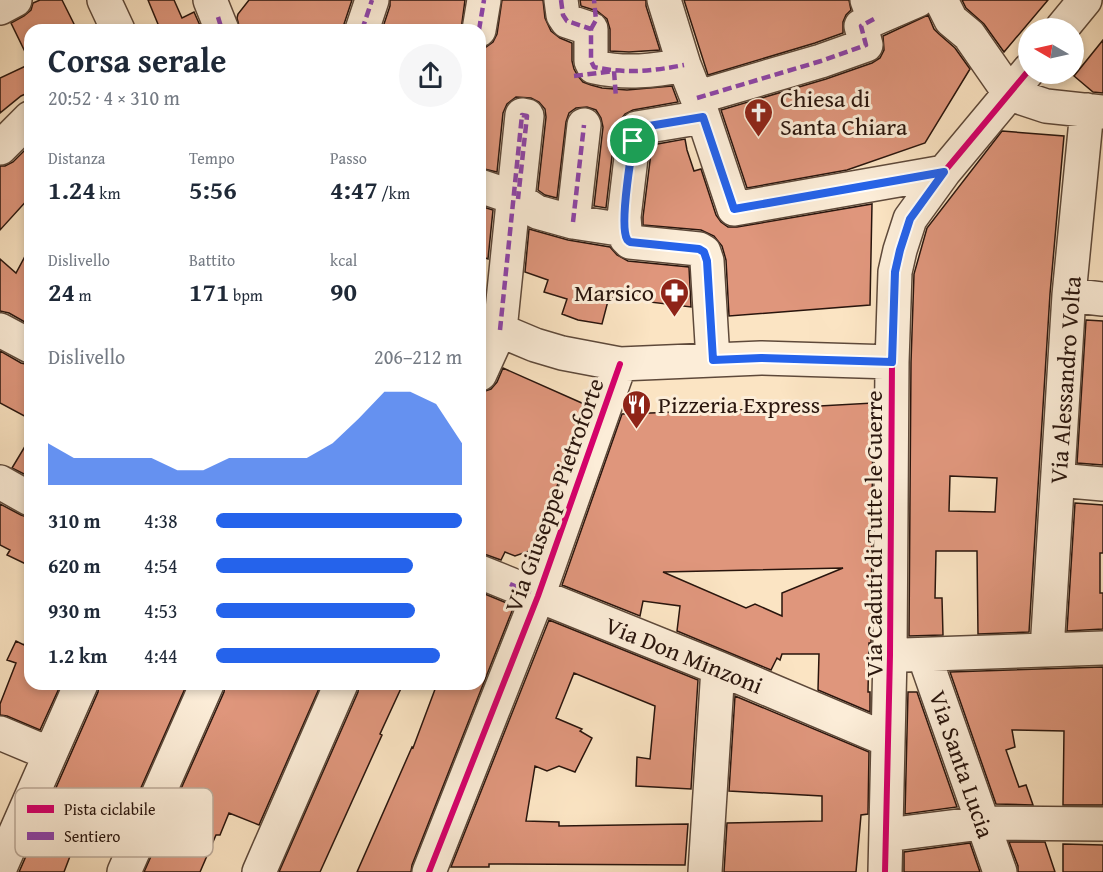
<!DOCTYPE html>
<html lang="it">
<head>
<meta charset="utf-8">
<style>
  :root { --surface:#fff; --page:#f6f6f7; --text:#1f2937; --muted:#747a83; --accent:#2563eb }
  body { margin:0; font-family:"Gentium Book Plus",serif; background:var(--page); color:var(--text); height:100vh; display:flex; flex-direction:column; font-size:22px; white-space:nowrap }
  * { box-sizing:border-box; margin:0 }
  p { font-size:20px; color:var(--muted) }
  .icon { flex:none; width:33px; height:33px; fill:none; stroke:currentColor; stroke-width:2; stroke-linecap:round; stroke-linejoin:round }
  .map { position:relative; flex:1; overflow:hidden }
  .details { position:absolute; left:24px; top:24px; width:462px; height:666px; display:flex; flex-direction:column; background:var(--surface); border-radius:18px; box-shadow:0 3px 9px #0003 }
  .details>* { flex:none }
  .needle { width:39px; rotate:279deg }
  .buttons { position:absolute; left:1018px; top:18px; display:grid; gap:12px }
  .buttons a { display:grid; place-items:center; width:66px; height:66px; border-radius:50%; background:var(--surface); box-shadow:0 3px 9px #0003; font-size:30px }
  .pin { position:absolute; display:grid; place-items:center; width:51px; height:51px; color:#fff; margin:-26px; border:3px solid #fff; border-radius:50%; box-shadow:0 2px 6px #0007 }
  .round { display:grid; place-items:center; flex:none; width:63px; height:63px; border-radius:32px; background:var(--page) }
  .head { display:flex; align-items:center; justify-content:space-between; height:102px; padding:0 24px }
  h1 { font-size:33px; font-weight:800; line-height:45px }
  .metrics { display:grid; grid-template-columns:repeat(3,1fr); gap:9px; height:102px; padding:6px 24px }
  .metrics div { display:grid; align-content:center }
  .metrics b { font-size:26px; font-weight:800 }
  .metrics small { font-size:16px; font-weight:400 }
  .metrics p { font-size:16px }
  .chart { height:168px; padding:12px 24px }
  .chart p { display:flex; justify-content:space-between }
  .chart svg { width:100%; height:108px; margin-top:6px; fill:var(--accent); opacity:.7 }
  ul { padding:0 24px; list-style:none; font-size:20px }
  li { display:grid; grid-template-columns:96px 72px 1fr; align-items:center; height:45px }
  li i { height:15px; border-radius:8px; background:var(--accent) }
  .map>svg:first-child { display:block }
</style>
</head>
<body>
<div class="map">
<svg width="1103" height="872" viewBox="0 0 1103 872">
  <rect width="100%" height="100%" fill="#fbe4c3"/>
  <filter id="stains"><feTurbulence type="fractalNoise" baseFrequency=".00333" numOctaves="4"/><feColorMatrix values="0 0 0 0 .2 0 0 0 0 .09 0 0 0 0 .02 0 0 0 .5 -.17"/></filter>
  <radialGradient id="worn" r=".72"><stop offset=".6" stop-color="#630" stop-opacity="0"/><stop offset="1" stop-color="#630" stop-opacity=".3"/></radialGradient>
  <!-- building -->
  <path fill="#df967c" stroke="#29150d" stroke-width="1.5" fill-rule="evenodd" d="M40,0H62L77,30H30V62L11,23L24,16L31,10L33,3Z
    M148,0H174L182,18L194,12L202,30H158L160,29Z
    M249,0H352L344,24V30H240L237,18L238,14Z
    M390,0H465L461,30H382L390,6Z
    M502,0H543L545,18L551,31L560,38L572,43V61L574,69L578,76L583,82L591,85L602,88L627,90L672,86L678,102L633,110L625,114L619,122L614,139L606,208L594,206L603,127L601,118L596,110L587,107L576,108L569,113L566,122L557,198L545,195L538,190L546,117L545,109L539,102L531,98L516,97L507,104L503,113L497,172L480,168L481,48L486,47L493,42L497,34Z
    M580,0H646V6L660,50L629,52L610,51V29L607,19L597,11L581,6Z
    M684,0H849L851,10L846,15L843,22V33L815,43L708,75Z
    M962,0H1048L1004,52L984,24L966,8Z
    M928,15L934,29L939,34L955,48L970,69L925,143L847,170L747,188L721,110L826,79L872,63L880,58L884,50L883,36Z
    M1103,40V93L1093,92L1074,76Z
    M30,64V92L21,96L0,113V78Z
    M1002,131L1064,136L1050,294L1029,632L978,634L977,551H936L935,598H942L943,635L909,636L911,362L914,274L927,228ZM950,476L997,478L995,512L949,511Z
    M685,139L687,150L694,171L701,169L716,215L721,222L728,227H737L872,204L870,305L729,316L726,260L722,246L714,236L701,230L643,225V217L652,145Z
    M30,145V197L0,230V166H5L13,162Z
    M480,206L493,210L488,259L480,256Z
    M529,229L568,240L610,247L617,255L628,261L689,267L691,307L609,297L602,324L578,320L562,314L567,299L544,292L548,280L525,272Z
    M30,247V325L9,313L0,311V259L16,273Z
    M1086,320L1103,321V465L1077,463Z
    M0,351L21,363L30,365V419L0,403Z
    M503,368L584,404L580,415H582L535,549L515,556L505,552L501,560L487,555L480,554V403L485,391L491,389L497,382Z
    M873,403L871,643H869L868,692H870V712L818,690L819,654H782L780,660L777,658L771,670L677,631L680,606L643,601L640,616L562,585L622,414L765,409ZM843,568L782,593V616L755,604L746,608L663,572Z
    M30,438V477L12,468Z
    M1075,503L1103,505V553H1100V593H1103V629L1067,631Z
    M0,504L21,515L30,518V566L7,555L10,550L0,545Z
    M480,592L514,606L412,865L411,872H357L412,747L413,748L437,684H480Z
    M549,620L698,680L691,789L636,786L637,757L650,759L655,706L574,673L556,718L582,729L580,731L592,738L575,772L559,766L547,771L535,766L526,821L559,822V826L688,824L685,865L489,864V867H451Z
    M29,631L30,684H61L40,730L7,716L0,715V704L16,663L7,660L16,641L24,645Z
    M1103,667V805H1063L1064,731L1012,730L1015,747L1006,750L1019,787L1026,785L1033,805L996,804L950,672Z
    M99,684H187L128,817L97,804L85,832L80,830L64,872H19L98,692Z
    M225,684H321L259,825L229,813L220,835H216L200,872H144L224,692Z
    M359,684H403L380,734L382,735L320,872H279L358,692Z
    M908,692H917L957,807L905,814Z
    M735,696L869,752L868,814L861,815L856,872H724L727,823L822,821V796L729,791Z
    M1009,842H1045L1055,872H1018V866Z
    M970,843L980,872H904V852Z
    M1063,844L1103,845V872H1063Z"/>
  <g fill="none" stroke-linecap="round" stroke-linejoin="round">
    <defs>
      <path id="minor" d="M104,0L118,30
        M210,0L222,30
        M561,0L563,15L567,21L591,29V61L594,67C626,74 653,71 684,65
        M664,0L684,65L697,98L734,209L944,172
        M867,0L874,19L918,0
        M941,0L951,20L969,35L1010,94
        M0,8L15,0
        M1062,28L1085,0
        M362,30L372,0
        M479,30L484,0
        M712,93L821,61L866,45L861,26L874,19
        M1010,94L1046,106L1103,112
        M0,148L30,118
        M480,186L518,199L537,212L573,222L625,230L626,238L630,242L699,249L704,252L707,261L713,360
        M573,222L584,125
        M625,230L624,217L633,141L637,128L703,117
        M1069,295L1103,299
        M480,322L535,345L562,353L620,364L761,358L892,362
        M0,330L30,346
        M480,374L500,330L522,115L527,116L518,199
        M1058,480L1103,484
        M0,482L30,499
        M480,572L718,668L888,740
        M1047,650L1069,295L1087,110
        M904,655L1103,648
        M924,655L1000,872
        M0,733L50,754
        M886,835L982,823L1103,824
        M0,868L81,684
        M124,872L207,684
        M259,872L341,684
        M429,872L538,596L620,364
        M705,872L718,668
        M885,872L890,655L892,362L895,272L900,250L910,219L944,172L1029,70"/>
    </defs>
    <!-- minor casing -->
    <use href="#minor" stroke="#5e493a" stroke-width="36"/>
    <!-- minor -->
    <use href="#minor" stroke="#fcedd8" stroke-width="33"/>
    <!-- quiet -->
    <path stroke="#8e44ad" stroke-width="4.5" stroke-dasharray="9 4.5" stroke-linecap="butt" d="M561,0L563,15L567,21L591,29V61L594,67C626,74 653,71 684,65
      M218,17L222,30
      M591,29L596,20L594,0
      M362,30L372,0
      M479,30L484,0
      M574,76L614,71L616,98
      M697,98L821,61L866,45L861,26L874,19
      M573,222L584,125
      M625,230L624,217L633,141L637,128L703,117
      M500,330L522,115L527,116L518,199
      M510,584L538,596"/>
    <defs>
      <path id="cycleway" d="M429,872L538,596L620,364
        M885,872L890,655L892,362L895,272L900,250L910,219L944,172L1029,70"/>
    </defs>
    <!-- cycleway casing -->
    <use href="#cycleway" stroke="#fcedd8" stroke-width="10"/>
    <!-- cycleway -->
    <use href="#cycleway" stroke="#d6006c" stroke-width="6"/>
  </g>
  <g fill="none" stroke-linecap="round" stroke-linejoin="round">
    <defs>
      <path id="route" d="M703,117L734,209L944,172L910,219L900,250L895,272L892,362L761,358L713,360L707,261L704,252L699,249L630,242C629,241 627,240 627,239C619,225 632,145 637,128Z"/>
    </defs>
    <!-- route casing -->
    <use href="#route" stroke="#fff" stroke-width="12"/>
    <!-- route -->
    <use href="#route" stroke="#2563eb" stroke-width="8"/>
  </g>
  <!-- icons -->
  <defs>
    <symbol id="church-pin" viewBox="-11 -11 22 30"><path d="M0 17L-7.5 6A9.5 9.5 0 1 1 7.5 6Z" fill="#8f2418" stroke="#fcedd8"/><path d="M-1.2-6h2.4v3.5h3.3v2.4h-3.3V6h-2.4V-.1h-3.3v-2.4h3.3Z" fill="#fff"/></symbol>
    <symbol id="pharmacy-pin" viewBox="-11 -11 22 30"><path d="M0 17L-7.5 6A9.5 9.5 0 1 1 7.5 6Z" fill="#8f2418" stroke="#fcedd8"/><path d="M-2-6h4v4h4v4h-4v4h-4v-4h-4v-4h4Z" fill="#fff"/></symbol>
    <symbol id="restaurant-pin" viewBox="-11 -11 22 30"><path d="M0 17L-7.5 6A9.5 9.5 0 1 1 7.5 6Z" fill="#8f2418" stroke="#fcedd8"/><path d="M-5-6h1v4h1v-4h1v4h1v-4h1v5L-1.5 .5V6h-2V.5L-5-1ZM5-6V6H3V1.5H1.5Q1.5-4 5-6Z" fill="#fff"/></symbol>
  </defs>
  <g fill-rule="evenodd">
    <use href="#church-pin" x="742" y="96" width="33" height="45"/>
    <use href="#pharmacy-pin" x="658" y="276" width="33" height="45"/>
    <use href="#restaurant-pin" x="620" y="388" width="33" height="45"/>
  </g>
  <g text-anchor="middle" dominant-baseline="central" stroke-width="6" stroke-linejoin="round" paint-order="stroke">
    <!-- poi labels -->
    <g font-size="24" fill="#29150d" stroke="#fcedd8" text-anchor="start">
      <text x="780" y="98">Chiesa di<tspan x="780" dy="28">Santa Chiara</tspan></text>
      <text x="654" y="292" text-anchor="end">Marsico</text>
      <text x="658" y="404">Pizzeria Express</text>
    </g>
    <!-- street labels -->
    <g font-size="24" fill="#29150d" stroke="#fcedd8">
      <text transform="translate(1065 380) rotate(-86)">Via Alessandro Volta</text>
      <text transform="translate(554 495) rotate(-70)">Via Giuseppe Pietroforte</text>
      <text transform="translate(873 534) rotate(-90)">Via Caduti di Tutte le Guerre</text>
      <text transform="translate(684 655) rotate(22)">Via Don Minzoni</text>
      <text transform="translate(962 764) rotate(71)">Via Santa Lucia</text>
    </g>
  </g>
  <!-- legend -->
  <rect x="15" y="788" width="198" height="69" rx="9" fill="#fcedd8" stroke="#bdac9b" stroke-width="1.5"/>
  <rect x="27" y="805" width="27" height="8" fill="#d6006c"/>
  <rect x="27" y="832" width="27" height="8" fill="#8e44ad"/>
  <g font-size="16" fill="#29150d">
    <text x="64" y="815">Pista ciclabile</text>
    <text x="64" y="842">Sentiero</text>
  </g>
  <rect width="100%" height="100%" filter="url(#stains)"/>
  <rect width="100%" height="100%" fill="url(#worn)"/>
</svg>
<div class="buttons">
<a><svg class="needle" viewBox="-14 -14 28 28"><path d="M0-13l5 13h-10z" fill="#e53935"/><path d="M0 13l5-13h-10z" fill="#747a83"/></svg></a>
</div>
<div class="pin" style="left:633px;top:141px;background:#1e9e55"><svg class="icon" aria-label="arrive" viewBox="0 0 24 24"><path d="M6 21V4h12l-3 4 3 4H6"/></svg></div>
<section class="details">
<div class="head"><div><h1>Corsa serale</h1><p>20:52 · 4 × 310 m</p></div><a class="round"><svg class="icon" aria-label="share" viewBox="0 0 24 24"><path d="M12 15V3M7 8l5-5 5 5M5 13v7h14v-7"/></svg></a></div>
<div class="metrics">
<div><p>Distanza</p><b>1.24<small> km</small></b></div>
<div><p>Tempo</p><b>5:56</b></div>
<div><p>Passo</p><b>4:47<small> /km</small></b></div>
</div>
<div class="metrics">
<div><p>Dislivello</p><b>24<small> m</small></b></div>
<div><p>Battito</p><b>171<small> bpm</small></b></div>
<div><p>kcal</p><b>90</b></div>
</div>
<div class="chart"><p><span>Dislivello</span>206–212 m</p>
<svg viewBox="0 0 160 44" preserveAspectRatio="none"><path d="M0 44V27L10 33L20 33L30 33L40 33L50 38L60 38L70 33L80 33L90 33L100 33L110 27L120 17L130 6L140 6L150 11L160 27V44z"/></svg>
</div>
<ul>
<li><b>310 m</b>4:38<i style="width:100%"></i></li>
<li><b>620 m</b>4:54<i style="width:80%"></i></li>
<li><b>930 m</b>4:53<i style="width:81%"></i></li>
<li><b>1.2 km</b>4:44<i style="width:91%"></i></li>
</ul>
</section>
</div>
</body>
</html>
